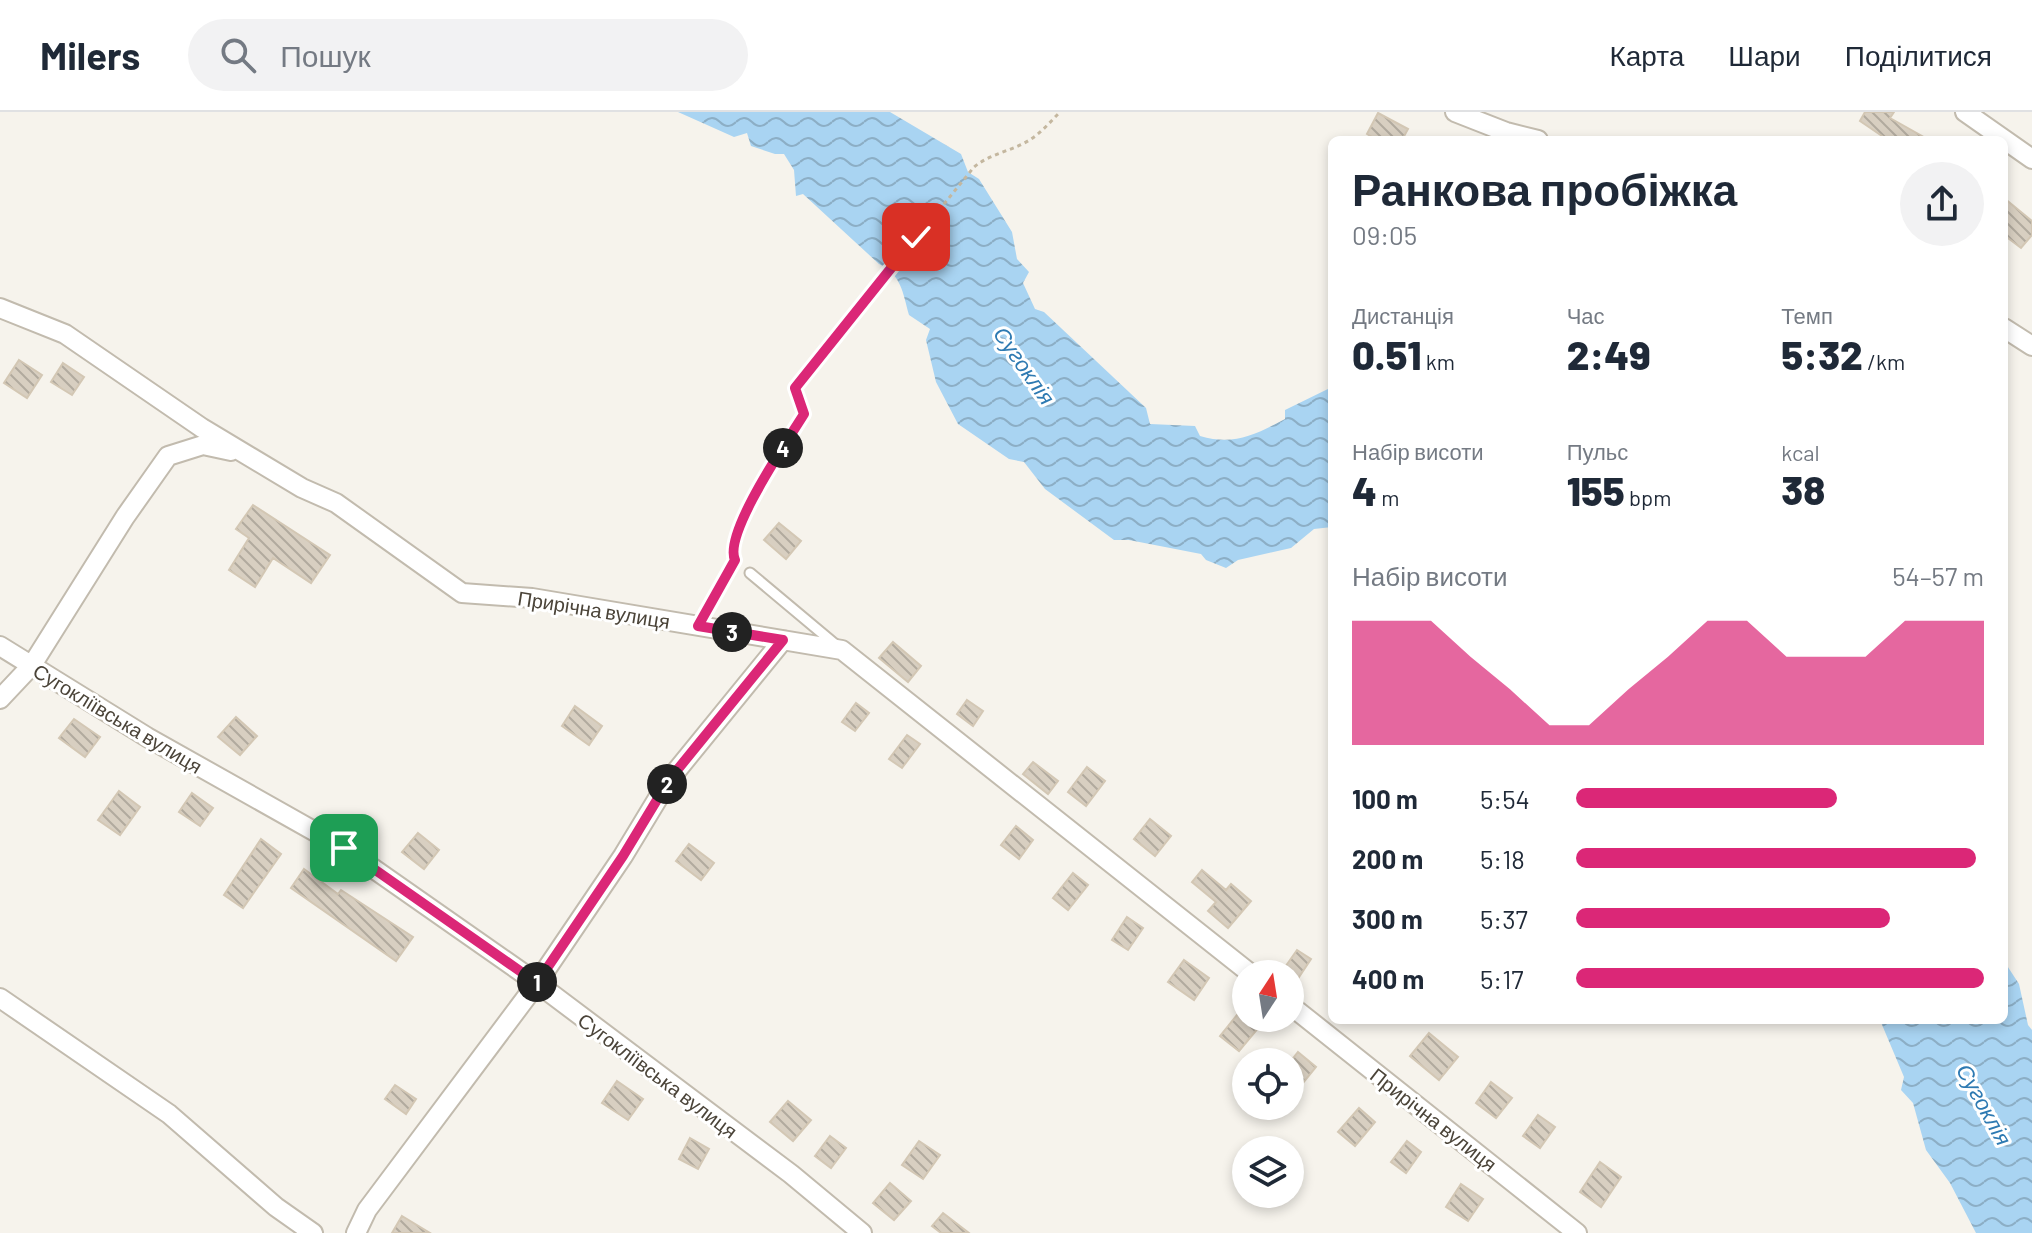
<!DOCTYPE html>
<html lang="uk">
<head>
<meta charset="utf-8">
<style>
  :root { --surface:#fff; --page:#f2f2f3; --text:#1f2937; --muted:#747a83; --line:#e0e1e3; --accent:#db2777 }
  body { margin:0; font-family:Barlow,sans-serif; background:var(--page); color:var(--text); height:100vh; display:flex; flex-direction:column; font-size:30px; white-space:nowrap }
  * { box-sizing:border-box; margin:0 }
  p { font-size:26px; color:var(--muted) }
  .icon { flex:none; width:44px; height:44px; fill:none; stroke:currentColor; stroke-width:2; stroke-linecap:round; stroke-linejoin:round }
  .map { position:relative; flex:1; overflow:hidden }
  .side { position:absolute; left:1328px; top:24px; width:680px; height:888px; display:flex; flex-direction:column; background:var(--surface); border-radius:12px; box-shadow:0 4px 12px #0003 }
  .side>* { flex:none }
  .needle { width:52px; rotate:12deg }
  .tools { position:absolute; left:1232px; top:848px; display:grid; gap:16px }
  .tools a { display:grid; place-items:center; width:72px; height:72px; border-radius:50%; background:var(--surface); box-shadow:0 4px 12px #0003; font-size:40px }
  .pin { position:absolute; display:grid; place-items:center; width:68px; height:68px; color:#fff; margin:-34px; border-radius:16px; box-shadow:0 4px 12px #0006 }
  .km { position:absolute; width:40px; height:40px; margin:-20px; border-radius:50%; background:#222; color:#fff; font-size:22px; line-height:40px; text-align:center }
  .round { display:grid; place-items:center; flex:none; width:84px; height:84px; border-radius:42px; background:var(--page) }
  .overview { display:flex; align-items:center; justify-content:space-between; height:136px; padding:0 24px }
  h1 { font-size:44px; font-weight:800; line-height:60px }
  .stats { display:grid; grid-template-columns:repeat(3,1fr); gap:12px; height:136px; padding:8px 24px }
  .stats div { display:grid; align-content:center }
  .stats b { font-size:40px; font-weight:800 }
  .stats small { font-size:22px; font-weight:400 }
  .stats p { font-size:22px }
  .chart { height:224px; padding:16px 24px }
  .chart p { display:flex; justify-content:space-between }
  .chart svg { width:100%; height:144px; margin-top:8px; fill:var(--accent); opacity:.7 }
  ul { padding:0 24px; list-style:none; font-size:26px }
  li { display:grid; grid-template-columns:128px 96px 1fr; align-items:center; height:60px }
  li i { height:20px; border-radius:10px; background:var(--accent) }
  header { display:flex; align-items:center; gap:48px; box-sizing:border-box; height:112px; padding:0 40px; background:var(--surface); border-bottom:2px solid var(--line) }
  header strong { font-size:38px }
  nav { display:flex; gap:44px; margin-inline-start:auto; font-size:28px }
  .search { width:560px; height:72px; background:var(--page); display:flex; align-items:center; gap:20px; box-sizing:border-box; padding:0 28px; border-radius:44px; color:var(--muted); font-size:30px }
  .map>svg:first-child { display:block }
</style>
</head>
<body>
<header>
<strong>Milers</strong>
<div class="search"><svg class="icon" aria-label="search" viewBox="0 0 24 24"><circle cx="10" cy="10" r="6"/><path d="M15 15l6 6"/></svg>Пошук</div>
<nav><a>Карта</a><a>Шари</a><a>Поділитися</a></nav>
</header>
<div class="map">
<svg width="2032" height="1121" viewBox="0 0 2032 1121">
  <defs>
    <pattern id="water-waves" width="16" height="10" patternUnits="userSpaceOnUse" patternTransform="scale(2)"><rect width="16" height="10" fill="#a9d4f2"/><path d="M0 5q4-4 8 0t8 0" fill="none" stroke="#8caec5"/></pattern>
    <pattern id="building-back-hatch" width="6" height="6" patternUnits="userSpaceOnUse" patternTransform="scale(2)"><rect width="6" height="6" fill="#d8cfc1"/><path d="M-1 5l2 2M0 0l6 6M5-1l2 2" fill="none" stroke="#b1aa9e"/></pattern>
  </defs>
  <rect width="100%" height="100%" fill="#f6f3ec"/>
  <!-- water -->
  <path fill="url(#water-waves)" d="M678,0H890L961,42L968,60L979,67L1012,120L1017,147L1029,160L1023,171L1035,197L1044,200L1146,296L1150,312L1195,314L1200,324C1234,334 1255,323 1285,307V298L1332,275V415L1314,417L1291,436L1238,448L1226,456L1206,448L1201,442L1129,428H1114L1045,377L1024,350L1009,347L958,312L936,270L926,228L930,217L909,203C903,181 901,162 879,152L803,82L796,84L794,58L784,42H775L751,34L747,21L734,25Z
    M2004,849L2019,872L2028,913L2032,918V1121H1976L1950,1071L1926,1038L1913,991L1901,978L1904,965L1880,908H2004Z"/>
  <!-- building -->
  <path fill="url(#building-back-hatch)" stroke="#d3c7b4" stroke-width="2" d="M1865,0H1894L1890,6L1929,28H1888L1860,9Z
    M1378,1L1408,17L1402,28H1377L1367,22Z
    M2004,86L2032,109V123L2021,136L2004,123Z
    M19,248L42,263L27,286L4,271Z
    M63,251L84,265L72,283L51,270Z
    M253,393L330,443L311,471L273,446L255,475L229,458L249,426L236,417Z
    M779,411L801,429L786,447L764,428Z
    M893,530L921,554L908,570L879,546Z
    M967,588L983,599L973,614L957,602Z
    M856,591L869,601L855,619L842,610Z
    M575,594L602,614L589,633L562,614Z
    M236,605L257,624L240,643L218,625Z
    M74,607L100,625L85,645L59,626Z
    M907,623L920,632L902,656L889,647Z
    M1033,650L1058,669L1048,682L1023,662Z
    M1087,655L1105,669L1086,694L1068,680Z
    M119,679L140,695L120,723L98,708Z
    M192,681L213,696L200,714L179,700Z
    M1150,707L1171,724L1155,744L1134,727Z
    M1016,714L1033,728L1019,747L1001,733Z
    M418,721L439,738L424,757L402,740Z
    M261,727L281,742L243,796L224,783Z
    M689,732L714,751L701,768L676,749Z
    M304,757L338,782L341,778L413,825L396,849L291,776Z
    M1202,758L1226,778L1231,772L1251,789L1228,816L1208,799L1216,790L1192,770Z
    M1073,761L1088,773L1068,798L1053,786Z
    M1127,805L1143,816L1128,838L1112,828Z
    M1297,838L1311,847L1297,868L1283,858Z
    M1184,848L1209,866L1194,888L1168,870Z
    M1241,898L1246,906H1250L1260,914L1239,939L1220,924Z
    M1429,921L1458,945L1439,968L1410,944Z
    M1298,940L1316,955L1290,987V950Z
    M617,969L643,987L628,1008L602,991Z
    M1491,970L1512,986L1496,1006L1476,991Z
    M395,973L416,987L406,1002L385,987Z
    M788,989L811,1008L793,1029L770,1010Z
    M1359,996L1375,1010L1355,1034L1338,1020Z
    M1538,1003L1555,1015L1540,1036L1523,1024Z
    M830,1024L846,1036L831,1056L815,1044Z
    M690,1026L709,1037L698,1057L679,1047Z
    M919,1029L940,1043L923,1067L902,1053Z
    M1407,1029L1421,1040L1406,1061L1391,1050Z
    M1600,1050L1621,1065L1601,1095L1580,1080Z
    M890,1071L911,1089L894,1108L873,1091Z
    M1461,1072L1483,1087L1468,1109L1446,1095Z
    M943,1101L969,1121H941L932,1114Z
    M402,1104L430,1121H392Z"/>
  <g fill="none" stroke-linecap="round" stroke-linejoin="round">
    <defs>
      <path id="service" d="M750,461L836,533"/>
      <path id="minor" d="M1455,0L1506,20L1538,28
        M1965,0L2032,47
        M0,196L65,222L202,316L302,376L336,391L462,481L532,486L842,538L1251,862
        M2004,216L2032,234
        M0,534L147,625L344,736L537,871L791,1062L862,1121
        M0,587L32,553L125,405L168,344L203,333L231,339
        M0,886L169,1002L276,1095L313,1121
        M1290,893L1577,1121
        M356,1121L367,1098L537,871L623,744L669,668L783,528"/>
    </defs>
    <!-- service casing -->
    <use href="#service" stroke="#c2bbae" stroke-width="13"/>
    <!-- minor casing -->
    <use href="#minor" stroke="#c2bbae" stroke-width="22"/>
    <!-- path -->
    <path stroke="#c4b79f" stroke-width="3" stroke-dasharray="4 4" stroke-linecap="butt" d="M706,500L735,448C723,422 788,328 804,302L795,276L974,55C991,41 1013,39 1031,27C1042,20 1051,9 1060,0"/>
    <!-- service -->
    <use href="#service" stroke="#fff" stroke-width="9"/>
    <!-- minor -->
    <use href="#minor" stroke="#fff" stroke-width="18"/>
  </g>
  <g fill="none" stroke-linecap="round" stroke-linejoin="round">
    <defs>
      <path id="route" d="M344,736L537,871L623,744L669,668L783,528L698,514L735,448C723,422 788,328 804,302L795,276L916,125"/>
    </defs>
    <!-- route casing -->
    <use href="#route" stroke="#fff" stroke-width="16"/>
    <!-- route -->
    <use href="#route" stroke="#db2777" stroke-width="10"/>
  </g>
  <g text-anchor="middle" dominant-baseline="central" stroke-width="6" stroke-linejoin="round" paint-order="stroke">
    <!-- street labels -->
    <g font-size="20" fill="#4b4439" stroke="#fff">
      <text transform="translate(594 497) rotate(9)">Прирічна вулиця</text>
      <text transform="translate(118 606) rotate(31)">Сугокліївська вулиця</text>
      <text transform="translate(658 963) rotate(37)">Сугокліївська вулиця</text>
      <text transform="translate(1434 1007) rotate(38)">Прирічна вулиця</text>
    </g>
    <!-- water labels -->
    <g font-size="22" font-style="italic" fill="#2e7ab2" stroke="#fff">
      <text transform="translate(1025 253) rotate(55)">Сугоклія</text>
      <text transform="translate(1985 992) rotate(61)">Сугоклія</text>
    </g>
  </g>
</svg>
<div class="tools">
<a><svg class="needle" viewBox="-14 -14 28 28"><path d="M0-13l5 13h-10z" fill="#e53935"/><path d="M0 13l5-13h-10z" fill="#747a83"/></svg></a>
<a><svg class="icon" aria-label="locate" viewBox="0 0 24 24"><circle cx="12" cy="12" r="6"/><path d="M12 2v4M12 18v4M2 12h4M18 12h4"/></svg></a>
<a><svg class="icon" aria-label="layers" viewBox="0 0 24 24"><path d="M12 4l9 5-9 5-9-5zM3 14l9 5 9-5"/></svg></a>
</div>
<div class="pin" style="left:344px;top:736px;background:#1e9e55"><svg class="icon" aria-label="arrive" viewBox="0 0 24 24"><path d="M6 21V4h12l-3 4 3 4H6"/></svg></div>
<div class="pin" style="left:916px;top:125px;background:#d93025"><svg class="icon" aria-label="check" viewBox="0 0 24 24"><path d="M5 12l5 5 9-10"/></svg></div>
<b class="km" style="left:537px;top:870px">1</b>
<b class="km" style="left:667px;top:672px">2</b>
<b class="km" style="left:732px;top:520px">3</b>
<b class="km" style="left:783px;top:336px">4</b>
<section class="side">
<div class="overview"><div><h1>Ранкова пробіжка</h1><p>09:05</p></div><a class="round"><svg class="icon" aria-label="share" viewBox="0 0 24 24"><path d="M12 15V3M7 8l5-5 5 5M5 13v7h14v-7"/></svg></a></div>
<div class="stats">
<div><p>Дистанція</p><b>0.51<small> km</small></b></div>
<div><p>Час</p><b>2:49</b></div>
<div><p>Темп</p><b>5:32<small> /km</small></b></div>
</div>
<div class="stats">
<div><p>Набір висоти</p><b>4<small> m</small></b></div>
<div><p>Пульс</p><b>155<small> bpm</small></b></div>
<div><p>kcal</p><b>38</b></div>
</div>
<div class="chart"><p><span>Набір висоти</span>54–57 m</p>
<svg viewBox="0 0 160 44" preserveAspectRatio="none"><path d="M0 44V6L10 6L20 6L30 17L40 27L50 38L60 38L70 27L80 17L90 6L100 6L110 17L120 17L130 17L140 6L150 6L160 6V44z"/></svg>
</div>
<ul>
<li><b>100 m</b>5:54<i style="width:64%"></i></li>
<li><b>200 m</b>5:18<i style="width:98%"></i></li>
<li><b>300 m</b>5:37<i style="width:77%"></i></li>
<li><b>400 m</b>5:17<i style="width:100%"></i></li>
</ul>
</section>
</div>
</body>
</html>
